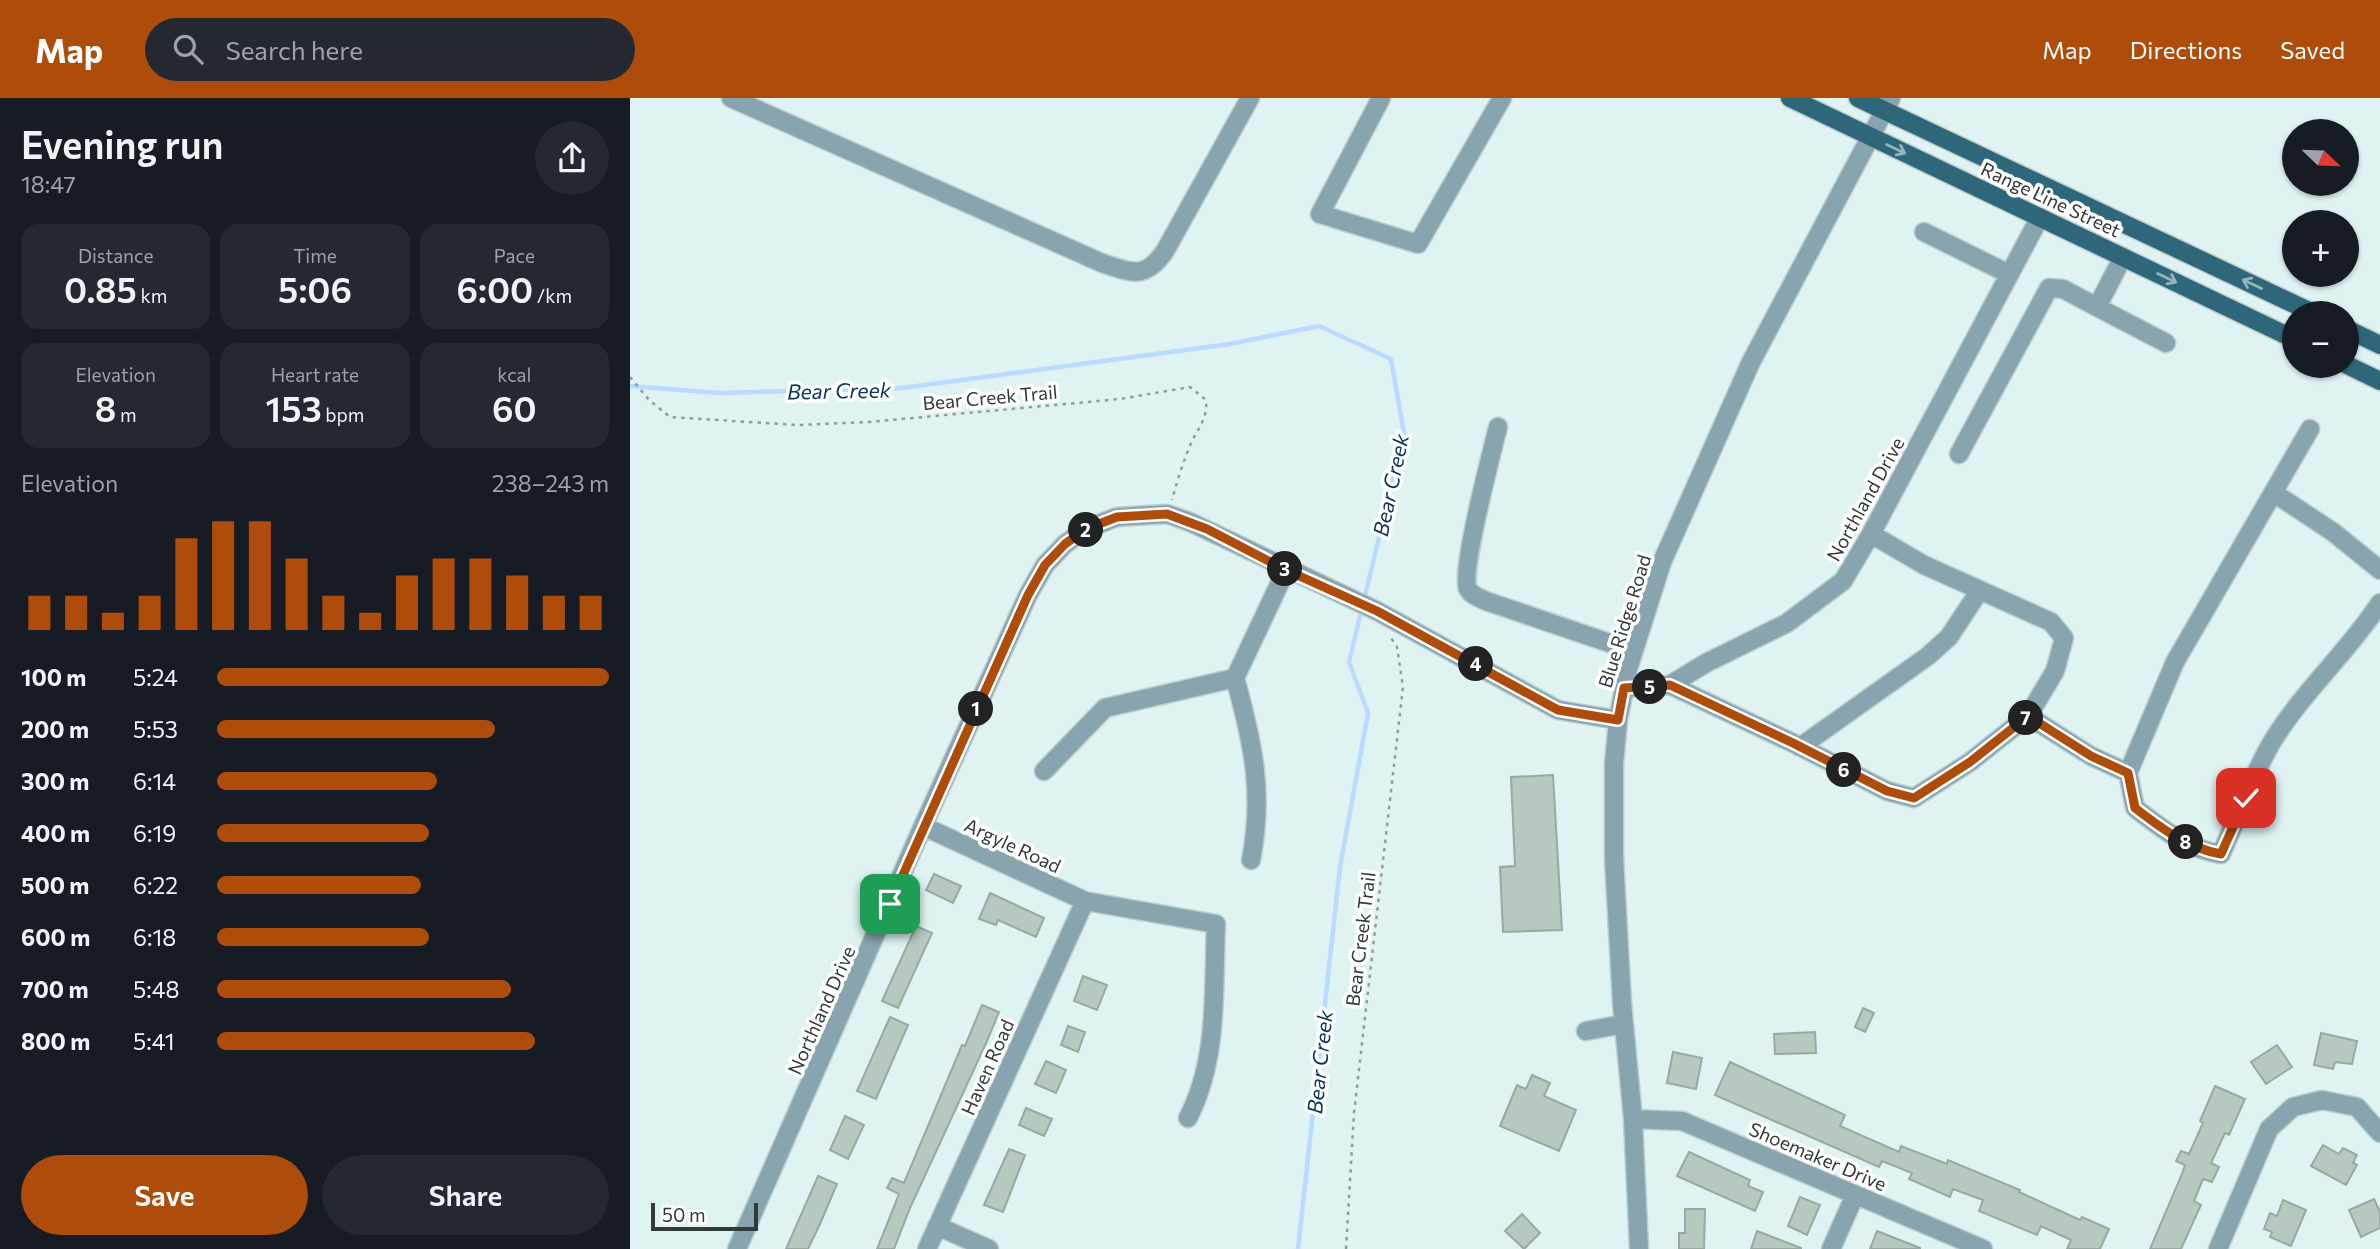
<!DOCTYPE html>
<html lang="en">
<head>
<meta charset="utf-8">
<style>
  :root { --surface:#171b24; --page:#242831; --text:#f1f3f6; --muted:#9ea1a6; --accent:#ae4d0b }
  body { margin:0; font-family:Commissioner,sans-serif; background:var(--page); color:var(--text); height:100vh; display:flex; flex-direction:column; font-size:26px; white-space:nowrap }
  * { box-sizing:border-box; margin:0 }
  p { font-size:23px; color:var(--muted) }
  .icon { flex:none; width:38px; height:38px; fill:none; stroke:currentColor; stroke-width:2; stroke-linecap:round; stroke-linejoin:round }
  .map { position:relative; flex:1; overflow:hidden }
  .sheet { display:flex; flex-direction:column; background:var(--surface); width:630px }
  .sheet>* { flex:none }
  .needle { width:46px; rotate:113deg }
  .tools { position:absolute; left:1652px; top:21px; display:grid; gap:14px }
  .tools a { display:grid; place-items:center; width:77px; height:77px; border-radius:50%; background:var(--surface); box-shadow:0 2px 5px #0004; font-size:35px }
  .scale { position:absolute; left:21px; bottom:18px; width:107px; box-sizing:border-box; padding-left:7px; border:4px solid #333b3a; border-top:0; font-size:19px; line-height:24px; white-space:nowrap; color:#333b3a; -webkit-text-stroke:5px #fff; paint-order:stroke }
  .pin { position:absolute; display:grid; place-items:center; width:60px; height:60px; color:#fff; margin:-30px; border-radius:14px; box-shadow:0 4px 10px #0006 }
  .km { position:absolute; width:35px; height:35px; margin:-18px; border-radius:50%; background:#222; color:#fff; font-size:19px; line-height:35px; text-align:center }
  .round { display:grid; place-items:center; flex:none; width:74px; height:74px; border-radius:37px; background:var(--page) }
  .head { display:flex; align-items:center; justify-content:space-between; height:119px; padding:0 21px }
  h1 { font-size:38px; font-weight:600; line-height:52px }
  .metrics { display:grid; grid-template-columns:repeat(3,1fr); gap:10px; height:119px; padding:7px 21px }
  .metrics div { display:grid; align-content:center; border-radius:18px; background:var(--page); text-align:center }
  .metrics b { font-size:35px; font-weight:600 }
  .metrics small { font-size:19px; font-weight:400 }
  .metrics p { font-size:19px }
  .chart { height:196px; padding:14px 21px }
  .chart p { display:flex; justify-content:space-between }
  .chart svg { width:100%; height:126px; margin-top:7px; stroke:var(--accent); stroke-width:6 }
  .cta { display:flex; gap:14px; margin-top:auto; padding:14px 21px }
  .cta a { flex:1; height:80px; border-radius:42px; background:var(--accent); color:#fff; font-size:28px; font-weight:600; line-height:80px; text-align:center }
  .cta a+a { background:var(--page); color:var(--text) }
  ul { padding:0 21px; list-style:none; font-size:23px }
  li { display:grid; grid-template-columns:112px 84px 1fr; align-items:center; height:52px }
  li i { height:18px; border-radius:9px; background:var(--accent) }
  header { display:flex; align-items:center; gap:42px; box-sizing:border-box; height:98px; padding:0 35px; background:var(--accent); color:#fff }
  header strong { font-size:33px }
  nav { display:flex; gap:38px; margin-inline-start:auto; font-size:24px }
  .search { width:490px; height:63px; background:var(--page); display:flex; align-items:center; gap:18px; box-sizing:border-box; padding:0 24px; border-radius:38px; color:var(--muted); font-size:26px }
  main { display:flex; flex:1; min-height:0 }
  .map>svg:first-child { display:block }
</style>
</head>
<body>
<header>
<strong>Map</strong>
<div class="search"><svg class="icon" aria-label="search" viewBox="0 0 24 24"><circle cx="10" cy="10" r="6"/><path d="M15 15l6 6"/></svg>Search here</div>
<nav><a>Map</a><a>Directions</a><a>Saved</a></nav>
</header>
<main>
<section class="sheet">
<div class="head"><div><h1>Evening run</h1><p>18:47</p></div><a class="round"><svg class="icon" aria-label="share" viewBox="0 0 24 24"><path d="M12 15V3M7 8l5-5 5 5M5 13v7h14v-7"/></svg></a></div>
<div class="metrics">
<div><p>Distance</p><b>0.85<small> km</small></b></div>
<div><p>Time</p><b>5:06</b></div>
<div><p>Pace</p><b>6:00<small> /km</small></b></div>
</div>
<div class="metrics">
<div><p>Elevation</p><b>8<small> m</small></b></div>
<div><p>Heart rate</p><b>153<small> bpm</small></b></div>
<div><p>kcal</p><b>60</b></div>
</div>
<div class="chart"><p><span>Elevation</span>238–243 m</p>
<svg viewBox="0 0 160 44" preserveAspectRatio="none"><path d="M5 44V32M15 44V32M25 44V38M35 44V32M45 44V12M55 44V6M65 44V6M75 44V19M85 44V32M95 44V38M105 44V25M115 44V19M125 44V19M135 44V25M145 44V32M155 44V32"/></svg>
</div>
<ul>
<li><b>100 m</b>5:24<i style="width:100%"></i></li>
<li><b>200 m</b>5:53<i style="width:71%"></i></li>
<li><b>300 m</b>6:14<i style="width:56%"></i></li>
<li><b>400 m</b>6:19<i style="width:54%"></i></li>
<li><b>500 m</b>6:22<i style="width:52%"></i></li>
<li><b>600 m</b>6:18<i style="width:54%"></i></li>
<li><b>700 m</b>5:48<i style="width:75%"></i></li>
<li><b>800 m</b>5:41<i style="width:81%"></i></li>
</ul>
<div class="cta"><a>Save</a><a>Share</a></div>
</section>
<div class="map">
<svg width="1750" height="1151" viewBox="0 0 1750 1151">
  <rect width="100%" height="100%" fill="#def3f2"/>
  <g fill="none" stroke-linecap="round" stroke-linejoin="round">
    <!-- stream -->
    <path stroke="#badaff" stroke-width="4.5" d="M0,288L90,295L272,290L600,246L689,228L761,261L774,335L734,502
      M668,1151L710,769L738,615L719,564L732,510"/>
  </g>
  <!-- building -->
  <path fill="#b7c8c0" stroke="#99a9a1" stroke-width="2" d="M923,677L932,832L873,834L870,769L885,768L881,679Z
    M304,776L331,788L323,805L296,792Z
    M360,795L414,820L406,839L368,822L366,827L349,821Z
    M286,828L302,835L268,910L252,903Z
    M453,878L477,887L467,912L444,903Z
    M352,907L369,914L357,943L280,1110L264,1151H247L269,1096L257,1090L262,1080L274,1085L332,947L335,948Z
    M1233,910L1244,915L1235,934L1225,929Z
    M260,919L278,927L246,1001L227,993Z
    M438,928L455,934L448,954L431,947Z
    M1185,934L1186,955L1145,956L1144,936Z
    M1691,935L1727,943L1722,966L1705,964L1703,971L1684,967Z
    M1647,947L1662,969L1636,986L1621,964Z
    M1043,954L1072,960L1066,991L1037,985Z
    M416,963L436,972L426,995L405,986Z
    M1100,964L1215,1017L1210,1028L1269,1054L1271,1048L1317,1066L1318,1062L1390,1092L1389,1094L1450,1122L1452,1119L1479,1131L1470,1151H1437L1441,1142L1411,1128L1407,1137L1349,1113L1353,1102L1323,1091L1320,1099L1279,1081L1282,1075L1252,1063L1249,1069L1085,997Z
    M902,977L920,985L914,998L946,1012L929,1053L870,1028L887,987L896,991Z
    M1585,988L1615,1001L1599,1037L1595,1035L1581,1065L1589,1069L1582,1084L1573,1081L1564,1103L1571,1107L1551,1151H1520L1552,1076L1555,1067L1546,1063L1551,1053L1559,1056L1573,1025L1570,1023Z
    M396,1010L422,1021L414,1038L389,1027Z
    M215,1018L234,1027L218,1061L200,1052Z
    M1693,1047L1709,1056L1713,1050L1727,1057L1723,1065L1727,1067L1716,1087L1681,1068Z
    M379,1051L395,1057L373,1114L354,1107Z
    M1059,1054L1120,1082L1118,1088L1133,1094L1125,1113L1047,1078Z
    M188,1078L207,1086L190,1126L178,1151H156Z
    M1170,1099L1190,1107L1177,1137L1158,1128Z
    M1744,1101L1750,1114V1130L1731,1139L1719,1112Z
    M1653,1102L1676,1112L1661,1148L1640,1139L1642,1134L1634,1131L1640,1115L1647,1118Z
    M1055,1111H1075L1074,1151H1049V1135H1055Z
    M892,1116L910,1135L894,1151L875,1133Z
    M1127,1133L1171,1150V1151H1121Z
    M1247,1133L1290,1150V1151H1240Z"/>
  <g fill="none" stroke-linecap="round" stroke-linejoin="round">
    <defs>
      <path id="minor" d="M101,0L472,165C502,175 515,182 535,153L620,0
        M751,0L690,116L788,146L872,0
        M1294,134L1379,176
        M1493,159L1467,209L1536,245
        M868,329C862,353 830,476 838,491C842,498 850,500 856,503L1003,553
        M1329,356L1419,190L1433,191L1467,209
        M1644,395L1703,434L1750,472
        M1040,587L1163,645L1257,693L1284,700L1340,664L1398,618L1425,573L1434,540L1421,524L1294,467L1241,436
        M994,590L1040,587L1076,565L1157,525L1213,483L1241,436L1410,119
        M1398,618L1461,658L1498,675L1545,564L1680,331
        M1170,649L1298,558L1319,539L1350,492
        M414,673L475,610L605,580
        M1498,675L1505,710C1531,730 1557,751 1591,756C1607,721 1623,676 1642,644C1673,593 1718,554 1750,505
        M293,728L455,803L586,826C583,891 589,960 558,1020
        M621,762C634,695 623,645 605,580L656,472
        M956,933L994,926
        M1003,1021L1052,1023L1353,1151
        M307,1128L359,1151
        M107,1151L293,728L398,497L415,467L435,446L456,431L487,419L537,416L560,424L747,513L928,612L988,622
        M297,1151L455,803
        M1009,1151L1003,1021L992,905L984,760V666L988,622L998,571L1032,464L1121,264L1261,0
        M1201,1151L1225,1097
        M1588,1151L1639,1031L1663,1009L1692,1002L1727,1009L1750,1035"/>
      <path id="major" d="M1160,0L1664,241
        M1228,0L1683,215
        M1717,231L1750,247
        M1717,267L1750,283"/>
    </defs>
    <!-- minor casing -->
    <use href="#minor" stroke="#bccecd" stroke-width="21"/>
    <!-- major casing -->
    <use href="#major" stroke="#bccecd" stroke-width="21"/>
    <!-- path -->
    <path stroke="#8f9e9d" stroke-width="2.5" stroke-dasharray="3.5 5" stroke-linecap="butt" d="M0,279L19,302L40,319L167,327L239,324L490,301L560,289L576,302C578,319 569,329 562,343C554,361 547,383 542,402
      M716,1151L724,1015L773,589L767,549L761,540"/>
    <!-- minor -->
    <use href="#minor" stroke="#88a4af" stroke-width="18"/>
    <!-- major -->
    <use href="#major" stroke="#2f677a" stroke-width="18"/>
  </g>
  <!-- one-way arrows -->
  <defs><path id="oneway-shaft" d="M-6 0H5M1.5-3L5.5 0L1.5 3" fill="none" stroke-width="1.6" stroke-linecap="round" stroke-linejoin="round" transform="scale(1.75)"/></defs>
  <g stroke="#97b3bc">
    <use href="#oneway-shaft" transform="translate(1266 51) rotate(25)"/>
    <use href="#oneway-shaft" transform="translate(1537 180) rotate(26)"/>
    <use href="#oneway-shaft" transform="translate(1622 186) rotate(-155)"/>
  </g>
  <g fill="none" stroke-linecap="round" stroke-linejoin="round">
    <defs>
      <path id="route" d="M260,806L398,497L415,467L435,446L456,431L487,419L537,416L577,431L656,472L747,513L928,612L988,622L994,590L1040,587L1163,645L1257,693L1284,700L1340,664L1398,618L1461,658L1498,675L1505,710C1531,730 1557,750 1591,756L1616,700"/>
    </defs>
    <!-- route casing -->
    <use href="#route" stroke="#fff" stroke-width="14"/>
    <!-- route -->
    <use href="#route" stroke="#ae4d0b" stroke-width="9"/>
  </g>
  <g text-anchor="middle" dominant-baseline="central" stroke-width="7" stroke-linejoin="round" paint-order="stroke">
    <!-- street labels -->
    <g font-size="19" fill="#333b3a" stroke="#fff">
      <text transform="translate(1421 101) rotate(25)">Range Line Street</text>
      <text transform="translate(360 299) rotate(-5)">Bear Creek Trail</text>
      <text transform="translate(1235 401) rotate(-61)">Northland Drive</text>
      <text transform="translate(994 523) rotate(-73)">Blue Ridge Road</text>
      <text transform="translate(383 747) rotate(25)">Argyle Road</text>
      <text transform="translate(730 841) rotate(-83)">Bear Creek Trail</text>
      <text transform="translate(191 912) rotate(-66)">Northland Drive</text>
      <text transform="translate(357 969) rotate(-66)">Haven Road</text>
      <text transform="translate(1188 1058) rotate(23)">Shoemaker Drive</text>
    </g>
    <!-- water labels -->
    <g font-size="21" font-style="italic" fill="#0e3760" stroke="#fff">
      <text transform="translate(209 292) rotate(-1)">Bear Creek</text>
      <text transform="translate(760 387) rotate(-78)">Bear Creek</text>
      <text transform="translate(689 964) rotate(-84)">Bear Creek</text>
    </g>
  </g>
</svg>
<div class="tools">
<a><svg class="needle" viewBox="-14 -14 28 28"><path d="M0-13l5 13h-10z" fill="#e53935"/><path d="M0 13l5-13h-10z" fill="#9ea1a6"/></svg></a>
<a>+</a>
<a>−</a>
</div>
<div class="scale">50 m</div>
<div class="pin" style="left:260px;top:806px;background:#1e9e55"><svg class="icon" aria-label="arrive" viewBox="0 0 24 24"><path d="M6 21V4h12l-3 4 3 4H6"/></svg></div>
<div class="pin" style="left:1616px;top:700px;background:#d93025"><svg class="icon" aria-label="check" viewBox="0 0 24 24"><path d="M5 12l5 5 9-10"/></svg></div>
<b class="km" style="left:346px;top:611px">1</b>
<b class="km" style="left:456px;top:432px">2</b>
<b class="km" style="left:655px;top:471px">3</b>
<b class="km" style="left:846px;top:566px">4</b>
<b class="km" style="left:1020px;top:589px">5</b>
<b class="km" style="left:1214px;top:672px">6</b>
<b class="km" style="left:1396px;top:620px">7</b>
<b class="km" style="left:1556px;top:744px">8</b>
</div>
</main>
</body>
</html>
